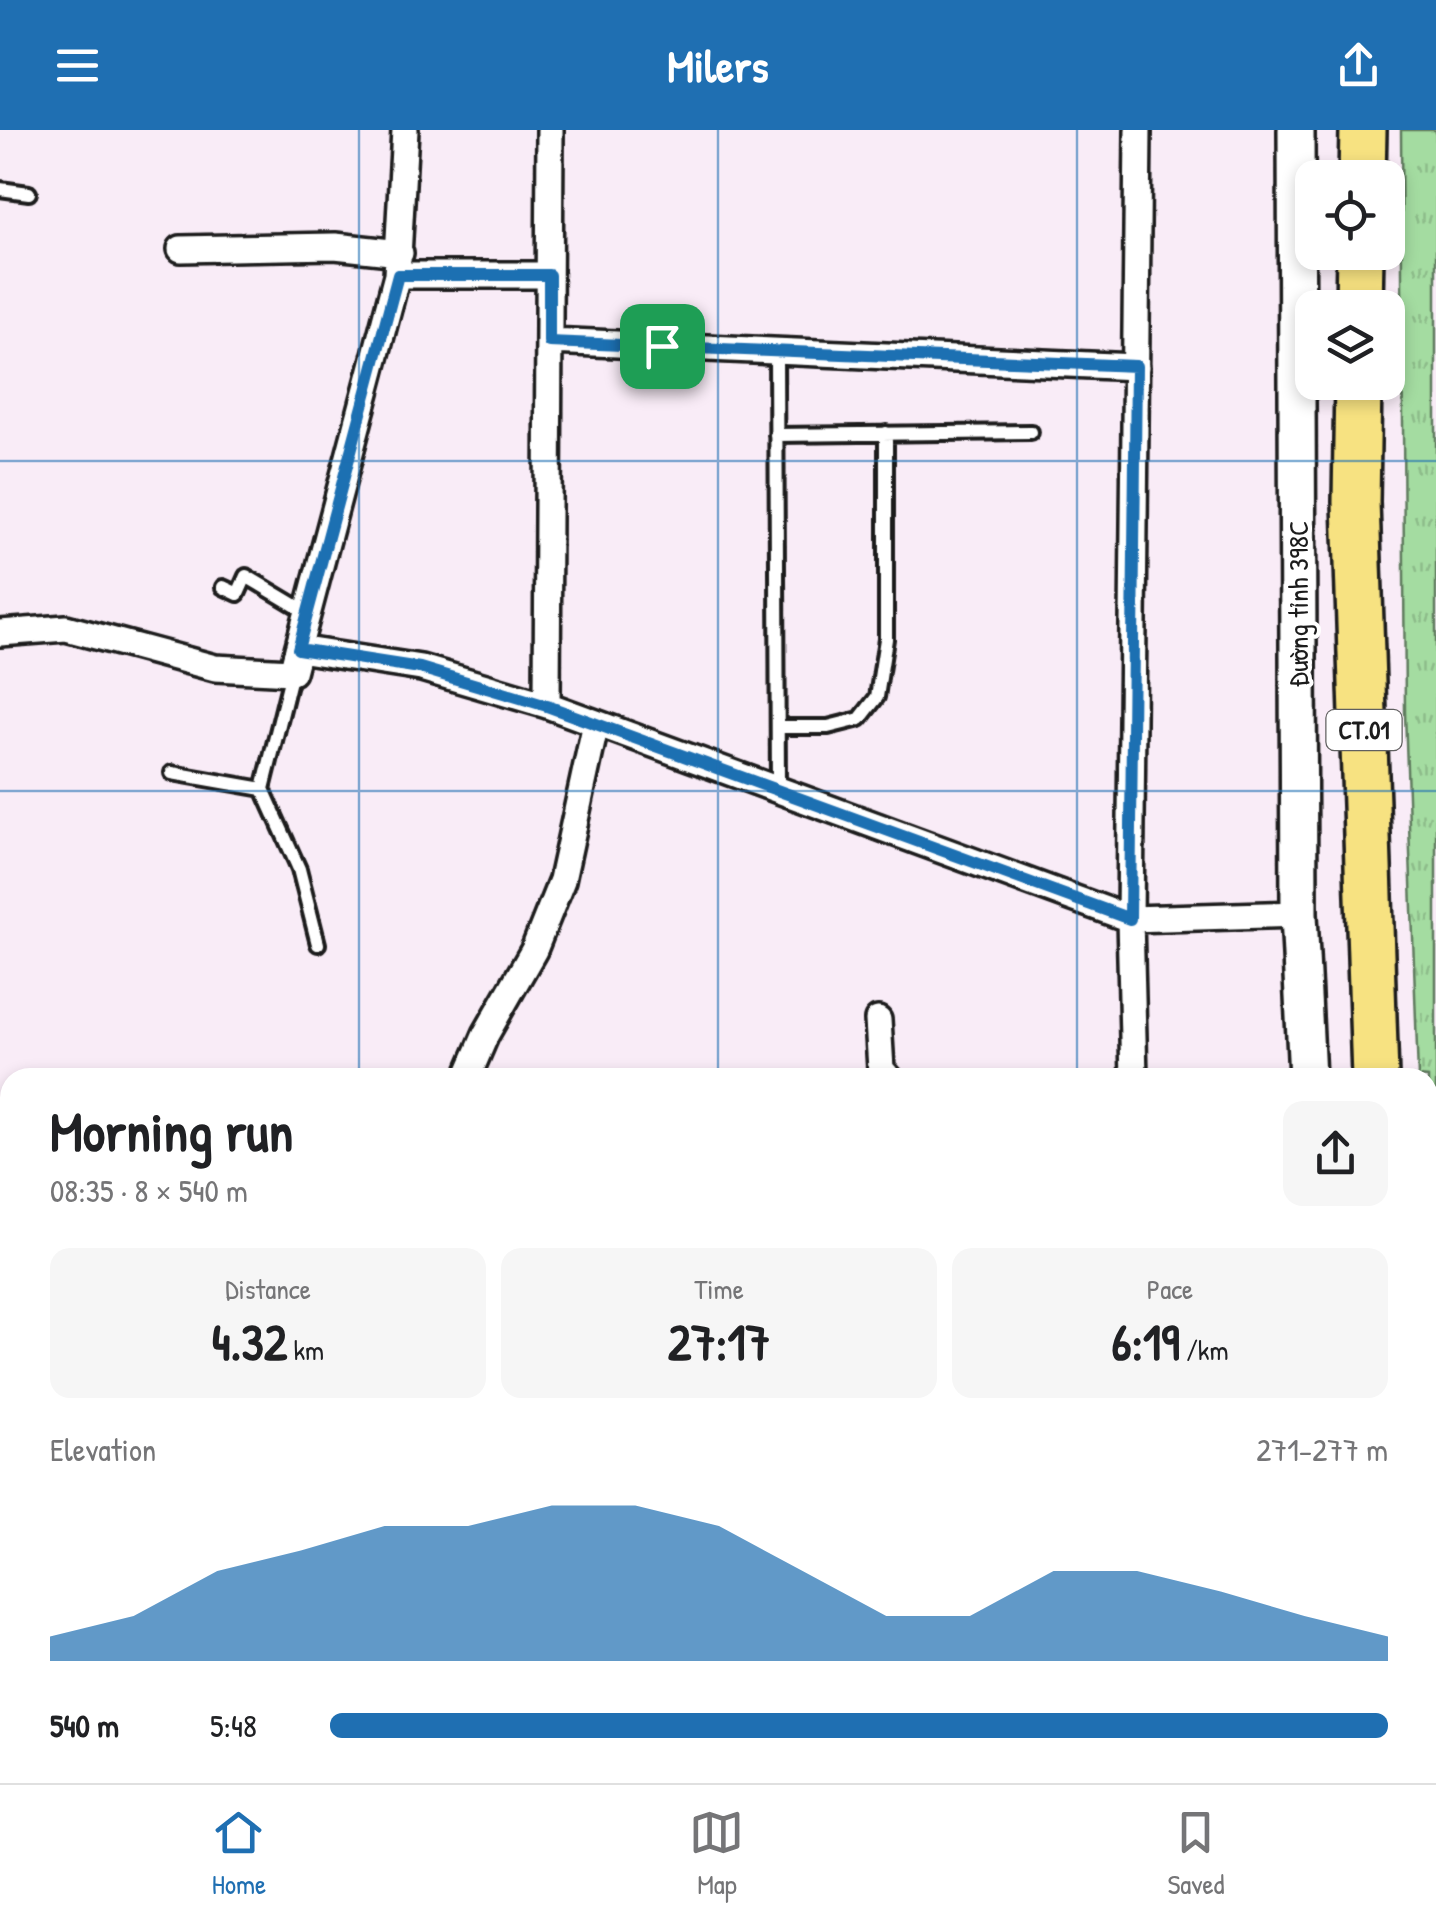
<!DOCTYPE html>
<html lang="en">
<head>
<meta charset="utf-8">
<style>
  :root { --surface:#fff; --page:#f6f6f6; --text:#202124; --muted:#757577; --line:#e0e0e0; --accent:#1f6fb2 }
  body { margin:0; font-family:"Patrick Hand",sans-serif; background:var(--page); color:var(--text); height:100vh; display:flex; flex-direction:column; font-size:38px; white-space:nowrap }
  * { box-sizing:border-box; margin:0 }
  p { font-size:32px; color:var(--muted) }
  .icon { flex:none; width:55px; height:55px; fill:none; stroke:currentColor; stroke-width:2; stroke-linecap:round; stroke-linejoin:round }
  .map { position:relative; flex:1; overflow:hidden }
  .panel { position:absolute; left:0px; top:938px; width:1438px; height:718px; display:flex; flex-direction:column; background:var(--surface); border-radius:30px 30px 0 0; box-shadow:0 5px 15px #0003 }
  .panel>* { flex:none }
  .tools { position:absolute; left:1295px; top:30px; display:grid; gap:20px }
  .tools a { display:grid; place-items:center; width:110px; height:110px; border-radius:20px; background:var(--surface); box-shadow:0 5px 15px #0003; font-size:50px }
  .pin { position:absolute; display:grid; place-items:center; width:85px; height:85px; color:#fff; margin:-42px; border-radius:20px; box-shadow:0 5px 15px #0006 }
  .round { display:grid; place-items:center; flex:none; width:105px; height:105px; border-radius:20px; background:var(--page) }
  .summary { display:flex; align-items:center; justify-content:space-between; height:170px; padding:0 50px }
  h1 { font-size:55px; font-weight:800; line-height:75px }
  .metrics { display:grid; grid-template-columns:repeat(3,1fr); gap:15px; height:170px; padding:10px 50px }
  .metrics div { display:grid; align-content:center; border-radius:20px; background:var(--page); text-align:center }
  .metrics b { font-size:50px; font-weight:800 }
  .metrics small { font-size:28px; font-weight:400 }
  .metrics p { font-size:28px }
  .chart { height:280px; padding:20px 50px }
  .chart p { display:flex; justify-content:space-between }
  .chart svg { width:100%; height:180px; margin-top:10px; fill:var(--accent); opacity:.7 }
  ul { padding:0 50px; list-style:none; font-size:32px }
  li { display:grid; grid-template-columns:160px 120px 1fr; align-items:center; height:75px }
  li i { height:25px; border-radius:12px; background:var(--accent) }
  header { display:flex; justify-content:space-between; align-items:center; height:130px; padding:0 50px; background:var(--accent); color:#fff; font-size:45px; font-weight:800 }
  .menu { display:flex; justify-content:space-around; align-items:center; height:140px; border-top:2px solid var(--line); background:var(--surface); font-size:28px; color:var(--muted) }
  .menu a { display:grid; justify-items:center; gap:5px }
  .menu .on { color:var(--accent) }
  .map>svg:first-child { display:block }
</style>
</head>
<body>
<header><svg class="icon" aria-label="menu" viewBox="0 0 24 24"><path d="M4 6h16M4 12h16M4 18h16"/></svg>Milers<svg class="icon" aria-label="share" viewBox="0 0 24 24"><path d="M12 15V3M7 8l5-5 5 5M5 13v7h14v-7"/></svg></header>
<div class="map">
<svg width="1436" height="1653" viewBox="0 0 1436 1653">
  <defs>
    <pattern id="grass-tufts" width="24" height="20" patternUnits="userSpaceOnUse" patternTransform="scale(2.5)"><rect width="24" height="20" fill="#a4dca1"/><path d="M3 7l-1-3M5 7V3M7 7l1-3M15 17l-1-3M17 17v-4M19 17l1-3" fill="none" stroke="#8dbc8a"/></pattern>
  </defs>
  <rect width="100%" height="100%" fill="#f9ecf7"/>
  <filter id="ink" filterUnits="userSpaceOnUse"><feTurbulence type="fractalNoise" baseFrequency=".01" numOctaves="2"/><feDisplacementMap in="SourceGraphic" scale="20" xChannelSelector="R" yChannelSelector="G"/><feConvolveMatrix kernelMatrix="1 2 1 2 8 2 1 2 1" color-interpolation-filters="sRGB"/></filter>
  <g filter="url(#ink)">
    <!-- grass -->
    <path fill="url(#grass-tufts)" stroke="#607c5e" stroke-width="2.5" d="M1401,0H1436V1287L1428,1135V948L1418,947L1405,582Z"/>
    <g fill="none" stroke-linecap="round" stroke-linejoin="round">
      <!-- street-tunnel -->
      <path stroke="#cdc2cb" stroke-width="25" stroke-dasharray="25 12" stroke-linecap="butt" d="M1428,1354L1436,1345"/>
      <defs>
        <path id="lane" d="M0,59L29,63
          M776,221L778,660
          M776,305L1031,302
          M223,457L238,464L246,446L308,483
          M292,542L263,659L299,739L318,814
          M778,597H828L860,589L877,567L886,509V303
          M172,643L263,659
          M0,1592L10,1593
          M172,1653L174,1645"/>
        <path id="street" d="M181,119L335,116L400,123
          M397,145H549
          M549,211L1136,237
          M0,503L66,498L215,538L292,542L397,145L405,0
          M298,519L421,538L547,575L1130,789L1299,784
          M547,575L550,0
          M878,890L881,939L889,948
          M467,948L486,904L534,820L562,750L596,593
          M1134,948L1130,789L1138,0
          M0,1474L10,1477
          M1019,1648L1021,1645
          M367,1653L370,1645
          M1160,1653L1167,1645"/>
        <path id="secondary" d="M1296,0L1299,784L1307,948
          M1348,1645V1653"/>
        <path id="highway" d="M1362,48L1363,0
          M1359,178L1360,122
          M1358,252L1356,372L1375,948
          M1416,1645L1417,1653"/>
      </defs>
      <!-- lane casing -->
      <use href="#lane" stroke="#1c1c1c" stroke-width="20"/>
      <!-- street casing -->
      <use href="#street" stroke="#1c1c1c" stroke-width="32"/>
      <!-- secondary casing -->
      <use href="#secondary" stroke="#1c1c1c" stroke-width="42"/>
      <!-- highway casing -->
      <use href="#highway" stroke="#1c1c1c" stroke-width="52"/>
      <!-- lane -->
      <use href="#lane" stroke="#fff" stroke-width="12"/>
      <!-- street -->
      <use href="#street" stroke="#fff" stroke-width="25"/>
      <!-- secondary -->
      <use href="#secondary" stroke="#fff" stroke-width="35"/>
      <!-- highway -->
      <use href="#highway" stroke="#f7e281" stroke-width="45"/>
    </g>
  </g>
  <g fill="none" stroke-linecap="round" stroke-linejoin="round" filter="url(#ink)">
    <defs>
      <path id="route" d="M398,145H549V212L1136,236L1130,789L547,576L420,538L298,519Z"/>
    </defs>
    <!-- route casing -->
    <use href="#route" stroke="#fff" stroke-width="20"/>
    <!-- route -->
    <use href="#route" stroke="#1f6fb2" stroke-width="12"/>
  </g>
  <!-- grid -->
  <path fill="none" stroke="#1f6fb2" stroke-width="2.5" stroke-opacity="0.55" d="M359,0V948M718,0V948M1077,0V948M0,331H1436M0,661H1436M0,992H10M1428,992H1436M0,1322H10M1428,1322H1436M359,1645V1653M718,1645V1653M1077,1645V1653"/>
  <g text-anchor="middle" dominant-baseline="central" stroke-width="8" stroke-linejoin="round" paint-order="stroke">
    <!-- shield labels -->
    <rect fill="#fff" stroke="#606060" stroke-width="2.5" x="1326.5" y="580" width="75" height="40" rx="8"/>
    <g font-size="25" font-weight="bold" fill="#1c1c1c">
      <text x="1364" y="600">CT.01</text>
    </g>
    <!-- street labels -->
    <g font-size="28" fill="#1c1c1c" stroke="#fff">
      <text transform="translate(1298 474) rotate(-90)">Đường tỉnh 398C</text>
    </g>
  </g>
</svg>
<div class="tools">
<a><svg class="icon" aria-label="locate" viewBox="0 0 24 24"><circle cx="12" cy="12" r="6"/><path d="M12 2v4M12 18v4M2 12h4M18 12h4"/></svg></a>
<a><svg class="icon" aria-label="layers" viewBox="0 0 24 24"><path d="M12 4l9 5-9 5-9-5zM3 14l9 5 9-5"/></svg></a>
</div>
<div class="pin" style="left:662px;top:216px;background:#1e9e55"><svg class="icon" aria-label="arrive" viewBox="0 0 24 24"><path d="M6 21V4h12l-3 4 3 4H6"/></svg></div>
<section class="panel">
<div class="summary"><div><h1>Morning run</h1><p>08:35 · 8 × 540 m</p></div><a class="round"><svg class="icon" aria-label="share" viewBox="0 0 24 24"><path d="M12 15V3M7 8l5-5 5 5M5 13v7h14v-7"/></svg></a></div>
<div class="metrics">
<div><p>Distance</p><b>4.32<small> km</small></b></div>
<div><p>Time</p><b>27:17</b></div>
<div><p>Pace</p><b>6:19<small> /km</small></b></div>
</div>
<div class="chart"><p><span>Elevation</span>271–277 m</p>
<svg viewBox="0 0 160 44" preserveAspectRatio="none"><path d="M0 44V38L10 33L20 22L30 17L40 11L50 11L60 6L70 6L80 11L90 22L100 33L110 33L120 22L130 22L140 27L150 33L160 38V44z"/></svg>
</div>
<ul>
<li><b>540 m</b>5:48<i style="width:100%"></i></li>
</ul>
</section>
</div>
<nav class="menu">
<a class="on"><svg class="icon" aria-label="home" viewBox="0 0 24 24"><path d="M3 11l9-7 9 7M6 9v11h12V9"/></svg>Home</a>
<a><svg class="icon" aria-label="map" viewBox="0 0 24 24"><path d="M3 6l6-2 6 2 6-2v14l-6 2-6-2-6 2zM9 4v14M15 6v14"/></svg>Map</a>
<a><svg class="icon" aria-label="saved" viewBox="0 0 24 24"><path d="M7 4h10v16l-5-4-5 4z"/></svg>Saved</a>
</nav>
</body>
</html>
